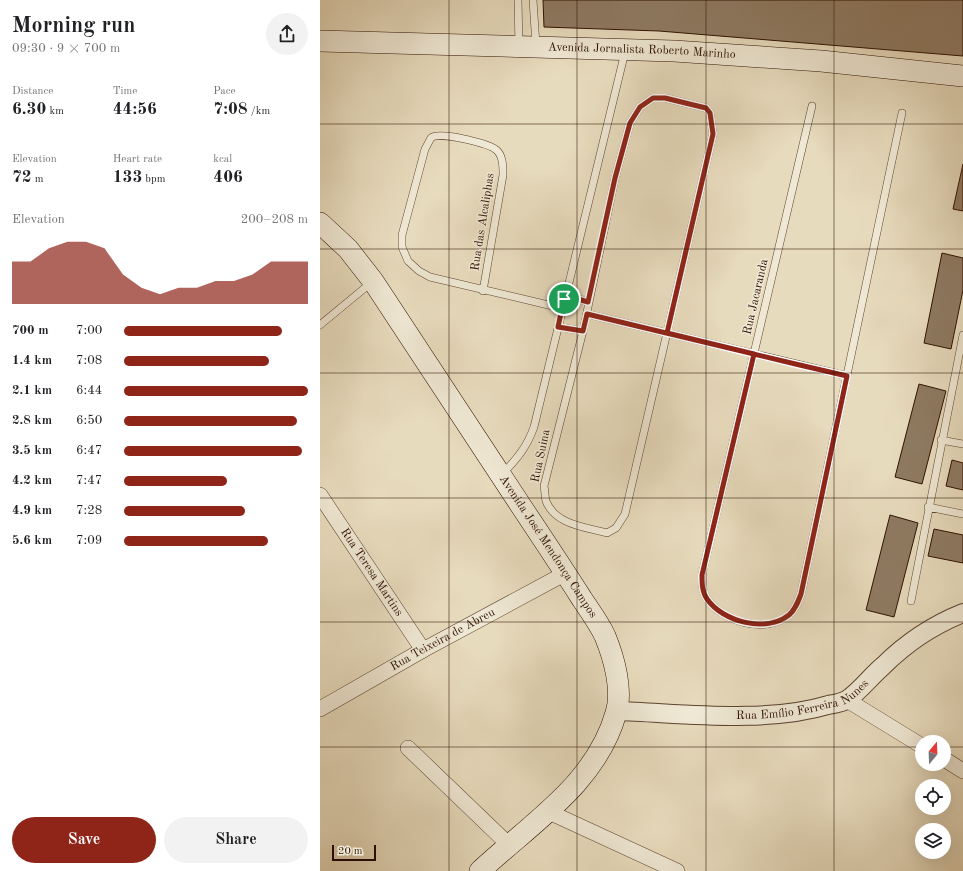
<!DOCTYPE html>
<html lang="en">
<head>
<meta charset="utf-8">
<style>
  :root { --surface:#fff; --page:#f2f2f2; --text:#202124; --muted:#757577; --accent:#8f2418 }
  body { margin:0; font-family:"Old Standard TT",serif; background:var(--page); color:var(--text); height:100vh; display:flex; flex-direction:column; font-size:15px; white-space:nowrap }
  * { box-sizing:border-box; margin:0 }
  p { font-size:13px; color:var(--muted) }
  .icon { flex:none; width:22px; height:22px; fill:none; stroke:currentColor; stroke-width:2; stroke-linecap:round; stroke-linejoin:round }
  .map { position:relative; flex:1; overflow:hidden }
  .details { display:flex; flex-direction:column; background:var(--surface); width:320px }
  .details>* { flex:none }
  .needle { width:26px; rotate:19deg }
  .fabs { position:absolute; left:595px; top:735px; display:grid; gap:8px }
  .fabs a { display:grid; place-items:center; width:36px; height:36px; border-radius:50%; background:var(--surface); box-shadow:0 4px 16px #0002; font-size:20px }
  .scale { position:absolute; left:12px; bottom:10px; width:44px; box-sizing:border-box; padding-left:4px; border:2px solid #2e1000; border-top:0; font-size:11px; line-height:14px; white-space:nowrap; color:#2e1000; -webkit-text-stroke:3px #efe8d4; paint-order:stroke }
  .pin { position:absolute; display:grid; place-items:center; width:34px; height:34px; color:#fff; margin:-17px; border:2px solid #fff; border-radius:50%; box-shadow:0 1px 4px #0007 }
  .round { display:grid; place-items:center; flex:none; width:42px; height:42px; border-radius:21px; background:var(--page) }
  .summary { display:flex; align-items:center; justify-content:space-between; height:68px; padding:0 12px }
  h1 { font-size:22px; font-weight:800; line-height:30px }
  .figures { display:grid; grid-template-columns:repeat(3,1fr); gap:6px; height:68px; padding:4px 12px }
  .figures div { display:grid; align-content:center }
  .figures b { font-size:17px; font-weight:800 }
  .figures small { font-size:11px; font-weight:400 }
  .figures p { font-size:11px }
  .chart { height:112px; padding:8px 12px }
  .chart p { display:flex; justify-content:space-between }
  .chart svg { width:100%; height:72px; margin-top:4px; fill:var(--accent); opacity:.7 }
  .action { display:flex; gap:8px; margin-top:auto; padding:8px 12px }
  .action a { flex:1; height:46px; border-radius:24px; background:var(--accent); color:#fff; font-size:16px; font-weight:800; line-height:46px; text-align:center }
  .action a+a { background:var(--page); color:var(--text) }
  ul { padding:0 12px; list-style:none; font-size:13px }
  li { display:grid; grid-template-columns:64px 48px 1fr; align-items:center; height:30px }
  li i { height:10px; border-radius:5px; background:var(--accent) }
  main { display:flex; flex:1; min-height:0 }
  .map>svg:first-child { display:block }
</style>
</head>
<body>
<main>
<section class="details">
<div class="summary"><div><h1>Morning run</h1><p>09:30 · 9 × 700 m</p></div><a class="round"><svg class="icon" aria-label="share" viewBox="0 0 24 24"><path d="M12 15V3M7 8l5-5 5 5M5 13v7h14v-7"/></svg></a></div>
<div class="figures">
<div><p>Distance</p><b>6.30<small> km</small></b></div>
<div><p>Time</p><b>44:56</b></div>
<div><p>Pace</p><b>7:08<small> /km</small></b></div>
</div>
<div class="figures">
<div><p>Elevation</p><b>72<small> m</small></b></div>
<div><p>Heart rate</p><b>133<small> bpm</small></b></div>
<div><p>kcal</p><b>406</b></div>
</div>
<div class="chart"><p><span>Elevation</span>200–208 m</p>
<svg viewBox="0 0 160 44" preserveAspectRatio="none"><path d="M0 44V18L10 18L20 10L30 6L40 6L50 10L60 26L70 34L80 38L90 34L100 34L110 30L120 30L130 26L140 18L150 18L160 18V44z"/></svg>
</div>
<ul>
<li><b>700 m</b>7:00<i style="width:86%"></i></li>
<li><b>1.4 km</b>7:08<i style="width:79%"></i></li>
<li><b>2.1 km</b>6:44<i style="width:100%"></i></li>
<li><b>2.8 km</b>6:50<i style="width:94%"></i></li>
<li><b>3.5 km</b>6:47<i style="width:97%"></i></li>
<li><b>4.2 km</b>7:47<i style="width:56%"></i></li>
<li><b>4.9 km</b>7:28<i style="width:66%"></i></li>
<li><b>5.6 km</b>7:09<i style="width:78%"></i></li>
</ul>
<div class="action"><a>Save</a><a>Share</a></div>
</section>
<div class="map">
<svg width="643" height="871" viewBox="0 0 643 871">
  <rect width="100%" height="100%" fill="#e7dbbd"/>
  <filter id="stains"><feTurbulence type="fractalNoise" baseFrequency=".005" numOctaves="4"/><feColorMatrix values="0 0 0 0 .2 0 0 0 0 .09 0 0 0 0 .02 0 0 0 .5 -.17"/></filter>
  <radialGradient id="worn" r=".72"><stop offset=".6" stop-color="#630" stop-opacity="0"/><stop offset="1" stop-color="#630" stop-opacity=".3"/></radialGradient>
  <!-- building -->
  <path fill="#8e7a62" stroke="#2e1000" d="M223,0H643V56L339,31L224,27Z
    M643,164V211L633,209Z
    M622,253L643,258V290L631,349L604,343Z
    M599,384L626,391L602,484L575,477Z
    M632,460L643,463V490L626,486Z
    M570,515L598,523L574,617L546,610Z
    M614,529L643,535V563L608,556Z"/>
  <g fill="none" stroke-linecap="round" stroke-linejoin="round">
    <defs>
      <path id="service" d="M198,0L199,46
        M213,0L216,45
        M333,98H345L386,108L390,113L393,134L305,514L296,528L287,533C266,527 235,525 226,501C225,497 225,491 224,486L263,331L295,178L310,123L320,107Z
        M492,106L382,575C382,583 382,592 387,599C403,622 446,634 469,615C475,610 478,602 481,594L582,113
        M163,291L183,175C183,166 183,154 175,149C166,143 119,131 111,138C109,141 107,146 105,149L82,235V247L88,261L99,271L110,277L241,308
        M244,299H259L268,302
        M267,314L527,376
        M0,325L52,282
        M238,327L263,331
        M621,440L643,444
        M182,474C197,459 207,447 214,427L305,52
        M608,507L643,514
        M591,601L643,335"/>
      <g id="minor">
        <path id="s1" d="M0,495L103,650"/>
        <path d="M527,700L602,746"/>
        <path id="s2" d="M0,709L103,650L246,573"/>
        <path d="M88,748L188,844"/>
        <path d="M624,759L643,771"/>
        <path d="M229,812L357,871"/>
      </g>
      <g id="tertiary">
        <path id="s3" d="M297,711C362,713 445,724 508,705C514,704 522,703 528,699C540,691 551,676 563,666C586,643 613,625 643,613"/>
      </g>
      <g id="secondary">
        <path id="s4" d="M0,41L354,51L501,61L643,76"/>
        <path id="s5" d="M0,223L28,249L53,281C103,357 153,433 203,509C223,539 243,569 262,599C270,611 279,623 285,636C294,658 303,690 296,713C276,784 211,823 160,871"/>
      </g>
    </defs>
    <!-- service casing -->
    <use href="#service" stroke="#5c432f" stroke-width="8"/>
    <!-- minor casing -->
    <use href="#minor" stroke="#5c432f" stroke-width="16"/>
    <!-- tertiary casing -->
    <use href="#tertiary" stroke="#5c432f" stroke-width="20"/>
    <!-- secondary casing -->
    <use href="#secondary" stroke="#2e1000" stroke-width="22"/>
    <!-- service -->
    <use href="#service" stroke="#efe8d4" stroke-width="7"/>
    <!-- minor -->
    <use href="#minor" stroke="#efe8d4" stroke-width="15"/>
    <!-- tertiary -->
    <use href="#tertiary" stroke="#efe8d4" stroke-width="18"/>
    <!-- secondary -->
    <use href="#secondary" stroke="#efe8d4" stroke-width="21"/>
  </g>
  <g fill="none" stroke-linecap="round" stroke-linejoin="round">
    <defs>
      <path id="route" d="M244,299L238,327L263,331L267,314C353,335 440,356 527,376L481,594C478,602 475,610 469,615C446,633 403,622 387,599C382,592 382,583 382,575L434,354L347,333L393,134L390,113L386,108L345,98H333L320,107L310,123L295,178L268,302L258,299H244"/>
    </defs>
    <!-- route casing -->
    <use href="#route" stroke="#fff" stroke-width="8"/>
    <!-- route -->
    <use href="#route" stroke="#8f2418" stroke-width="5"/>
  </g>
  <!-- grid -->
  <path fill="none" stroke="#2e1000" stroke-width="1" stroke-opacity="0.55" d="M129,0V871M257,0V871M386,0V871M514,0V871M0,124H643M0,249H643M0,373H643M0,498H643M0,622H643M0,747H602M624,747H643"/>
  <g text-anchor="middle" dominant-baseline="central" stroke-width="3" stroke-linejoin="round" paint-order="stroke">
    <!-- street labels -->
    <g font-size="12" fill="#2e1000" stroke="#efe8d4">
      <text stroke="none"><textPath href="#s4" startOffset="322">Avenida Jornalista Roberto Marinho</textPath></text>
      <text transform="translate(163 222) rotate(-81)">Rua das Alcaliphas</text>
      <text transform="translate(436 297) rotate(-77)">Rua Jacaranda</text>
      <text transform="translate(221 456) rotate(-78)">Rua Suina</text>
      <text stroke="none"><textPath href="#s5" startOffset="397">Avenida José Mendonça Campos</textPath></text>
      <text stroke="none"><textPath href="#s1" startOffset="93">Rua Teresa Martins</textPath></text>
      <text stroke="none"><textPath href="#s2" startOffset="141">Rua Teixeira de Abreu</textPath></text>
      <text stroke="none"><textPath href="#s3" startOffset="189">Rua Emílio Ferreira Nunes</textPath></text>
    </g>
  </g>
  <rect width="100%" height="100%" filter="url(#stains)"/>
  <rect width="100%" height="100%" fill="url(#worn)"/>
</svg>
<div class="fabs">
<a><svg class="needle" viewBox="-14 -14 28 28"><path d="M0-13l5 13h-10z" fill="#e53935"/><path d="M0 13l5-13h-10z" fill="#757577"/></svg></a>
<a><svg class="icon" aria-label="locate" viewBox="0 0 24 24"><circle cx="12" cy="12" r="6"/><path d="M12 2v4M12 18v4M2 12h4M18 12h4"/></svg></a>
<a><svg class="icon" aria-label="layers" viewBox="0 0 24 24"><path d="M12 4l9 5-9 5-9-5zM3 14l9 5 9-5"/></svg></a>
</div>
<div class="scale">20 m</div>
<div class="pin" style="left:244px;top:299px;background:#1e9e55"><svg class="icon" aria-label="arrive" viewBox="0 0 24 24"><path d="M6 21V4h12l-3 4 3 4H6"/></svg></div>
</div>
</main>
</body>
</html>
